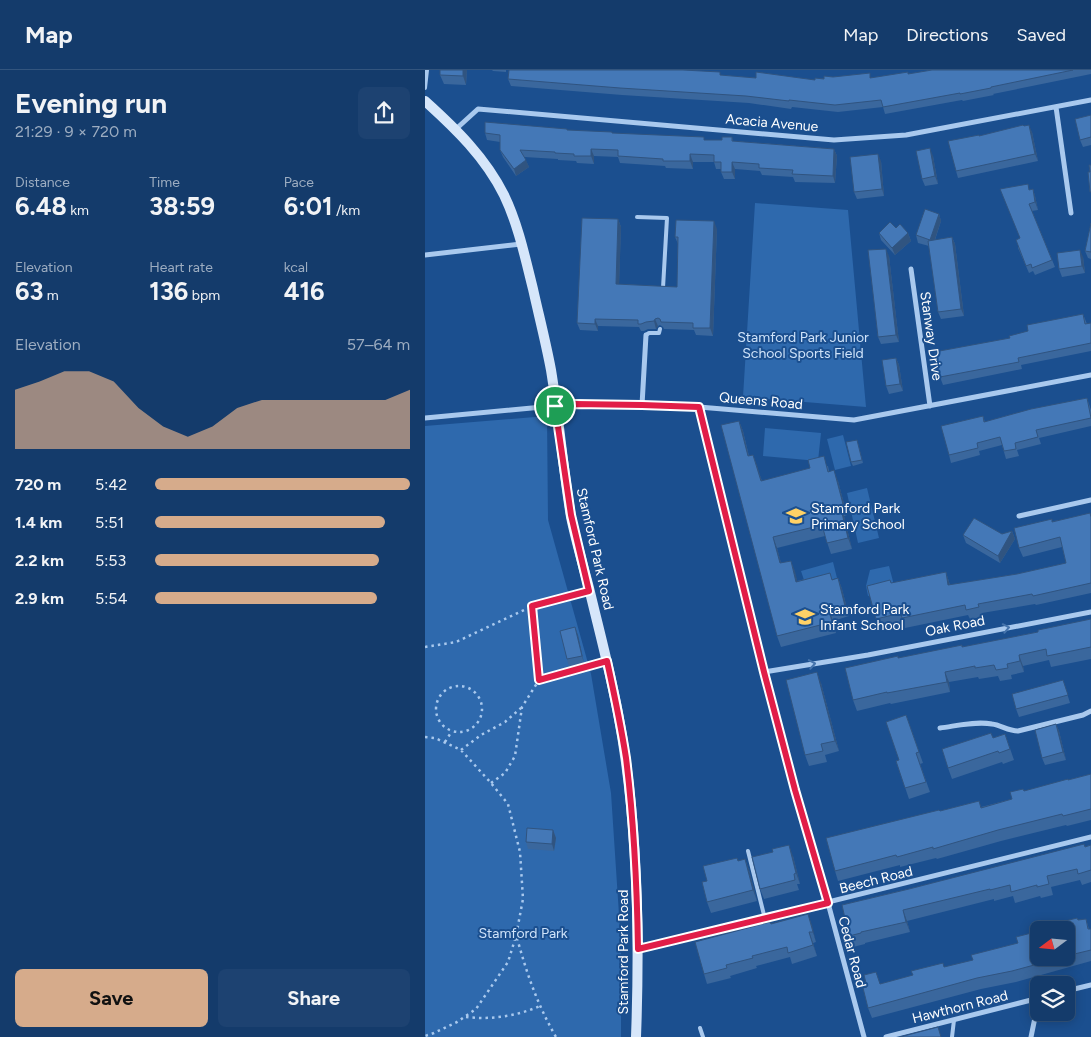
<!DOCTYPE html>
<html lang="en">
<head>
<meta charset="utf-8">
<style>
  :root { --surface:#143b6b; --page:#1d4271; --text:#f1f3f6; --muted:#9dadc1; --line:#33557e; --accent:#d6ab8b }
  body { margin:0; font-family:Figtree,sans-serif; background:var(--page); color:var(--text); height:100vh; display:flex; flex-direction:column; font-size:19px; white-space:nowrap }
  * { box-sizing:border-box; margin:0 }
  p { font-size:16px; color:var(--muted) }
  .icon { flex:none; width:28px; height:28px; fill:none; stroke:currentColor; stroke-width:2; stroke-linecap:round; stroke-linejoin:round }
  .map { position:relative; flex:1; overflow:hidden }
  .panel { display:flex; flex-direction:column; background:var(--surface); width:425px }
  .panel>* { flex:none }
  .needle { width:32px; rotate:254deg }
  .tools { position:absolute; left:605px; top:851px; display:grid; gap:10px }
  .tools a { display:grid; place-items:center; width:45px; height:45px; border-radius:8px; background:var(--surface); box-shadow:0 2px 12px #0003,0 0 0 1px var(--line); font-size:25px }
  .pin { position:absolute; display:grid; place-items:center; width:42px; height:42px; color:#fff; margin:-21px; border:2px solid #fff; border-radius:50%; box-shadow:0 1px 5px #0007 }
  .round { display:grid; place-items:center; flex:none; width:52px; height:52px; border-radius:8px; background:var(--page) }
  .head { display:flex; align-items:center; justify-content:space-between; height:85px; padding:0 15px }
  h1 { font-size:28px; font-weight:700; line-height:38px }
  .stats { display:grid; grid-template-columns:repeat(3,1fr); gap:8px; height:85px; padding:5px 15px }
  .stats div { display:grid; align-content:center }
  .stats b { font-size:25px; font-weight:700 }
  .stats small { font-size:14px; font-weight:400 }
  .stats p { font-size:14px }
  .chart { height:140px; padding:10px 15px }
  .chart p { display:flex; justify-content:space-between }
  .chart svg { width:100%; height:90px; margin-top:5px; fill:var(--accent); opacity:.7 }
  .action { display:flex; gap:10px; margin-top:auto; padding:10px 15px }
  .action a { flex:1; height:58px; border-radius:8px; background:var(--accent); color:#111; font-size:20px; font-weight:700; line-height:58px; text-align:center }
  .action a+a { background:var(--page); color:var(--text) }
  ul { padding:0 15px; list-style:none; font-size:16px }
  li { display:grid; grid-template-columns:80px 60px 1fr; align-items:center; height:38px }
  li i { height:12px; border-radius:6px; background:var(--accent) }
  header { display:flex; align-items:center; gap:30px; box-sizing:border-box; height:70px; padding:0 25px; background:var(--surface); border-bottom:1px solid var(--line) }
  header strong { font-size:24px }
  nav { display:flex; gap:28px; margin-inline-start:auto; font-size:18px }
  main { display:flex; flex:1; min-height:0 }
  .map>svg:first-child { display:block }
</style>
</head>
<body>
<header>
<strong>Map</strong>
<nav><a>Map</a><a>Directions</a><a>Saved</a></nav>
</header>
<main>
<section class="panel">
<div class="head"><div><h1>Evening run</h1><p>21:29 · 9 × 720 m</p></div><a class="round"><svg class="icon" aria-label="share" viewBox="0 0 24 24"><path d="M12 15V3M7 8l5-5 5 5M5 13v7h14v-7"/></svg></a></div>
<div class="stats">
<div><p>Distance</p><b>6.48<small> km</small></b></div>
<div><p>Time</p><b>38:59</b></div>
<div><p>Pace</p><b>6:01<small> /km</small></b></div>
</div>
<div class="stats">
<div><p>Elevation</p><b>63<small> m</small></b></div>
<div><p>Heart rate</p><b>136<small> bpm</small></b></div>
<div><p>kcal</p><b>416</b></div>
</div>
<div class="chart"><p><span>Elevation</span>57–64 m</p>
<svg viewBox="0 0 160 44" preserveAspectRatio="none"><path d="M0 44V15L10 11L20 6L30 6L40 11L50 24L60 33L70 38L80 33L90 24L100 20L110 20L120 20L130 20L140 20L150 20L160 15V44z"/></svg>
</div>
<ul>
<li><b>720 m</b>5:42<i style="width:100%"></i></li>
<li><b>1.4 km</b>5:51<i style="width:90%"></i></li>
<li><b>2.2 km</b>5:53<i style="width:88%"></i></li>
<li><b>2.9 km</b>5:54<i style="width:87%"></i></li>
</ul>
<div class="action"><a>Save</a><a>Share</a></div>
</section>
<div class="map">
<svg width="666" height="967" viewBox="0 0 666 967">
  <rect width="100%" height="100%" fill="#1b4f8f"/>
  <!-- park -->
  <path fill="#2e69ad" d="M330,133L423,140L441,337L318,327Z
    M122,346L123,450L166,604L186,723L196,875V967H0V356Z
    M340,358L396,363L393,391L338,386Z
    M418,365L426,396L410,400L402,369Z
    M442,418L454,468L433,473L422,423Z
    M408,492L412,508L381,516L376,501Z
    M464,496L470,519L443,526L441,516L445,500Z"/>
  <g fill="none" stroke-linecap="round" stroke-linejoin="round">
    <!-- path -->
    <path stroke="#a9c9ee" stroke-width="2.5" stroke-dasharray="2.5 4" stroke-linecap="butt" d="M108,545L114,610
      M0,577L31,572L99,540
      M11 639a23 23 0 1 1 46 0a23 23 0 1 1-46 0Z
      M0,667L10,668L36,680L66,713L83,734L95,782L98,829L91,866L83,892L51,939L32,952L9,963L0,966
      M20,672L27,661
      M36,680L56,665L80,652L96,638
      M66,713L80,703L90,686L97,637L114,610L133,605
      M92,868C102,904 112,934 131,967
      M41,947C66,950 92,946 115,936"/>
    <!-- lane -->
    <path stroke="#a9c9ee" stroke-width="4" d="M0,18L2,0
      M212,147L242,148L238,218
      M221,265L224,263H234L235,259
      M107,536L164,521
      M141,603L180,591
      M323,781L340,849
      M275,958L278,967
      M527,967L529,950"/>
    <!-- street -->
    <path stroke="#a9c9ee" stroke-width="5" d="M631,37L646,143
      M31,59L53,39L409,70L481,65L666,30
      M0,185L96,174
      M486,199L505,336
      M217,335L221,265
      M274,337L339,602L370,720L403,833L439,967
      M0,348L149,334L217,335L274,337L429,350L666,305
      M594,446L666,430
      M339,602L443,585L666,542
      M515,658C531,656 550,651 567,654C576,655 583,661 593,661L658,645L666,641
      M213,879L666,767
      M641,921L666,915
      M461,967L614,928
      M606,967L614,928"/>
    <!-- secondary -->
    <path stroke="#d6e6fa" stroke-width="10" d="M0,31C31,59 60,87 79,125C93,154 100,187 108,219C114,246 121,273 126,300C134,349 138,398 146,447C151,471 158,495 164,518C174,560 185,601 193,643C213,748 215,860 211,967"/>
  </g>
  <!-- wall -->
  <path fill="#3a679d" d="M15,0H42L41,15L19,14L15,5Z
    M67,0H81V2L68,1Z
    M84,0H259L296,5L331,8L390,10L408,7L447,8L484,4L507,0H666V4L568,24L569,25L538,31L537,30L460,44L458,37L413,42L367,37L366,39L324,33L197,25L86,16L83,9Z
    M666,45V75L658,77L655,70Z
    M599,56L607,62L613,91L533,108L531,101L554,66Z
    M142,60L280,70H297L307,67L308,71L409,79L412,86L410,113L370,112L368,107L337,105L335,101L310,99V109H299L296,102V99H291L289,92H268V99L241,98L240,96L195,93L193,87L169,86V94L152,93L151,91L133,90V89L99,87L104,97L91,106L78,87L75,80V72L62,70L60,63Z
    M508,86L513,114L500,116L497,109Z
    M456,91L459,126L432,129L429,122Z
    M605,119H608L610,126L613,140L607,141L630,197L610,205L608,201L604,203L593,178Z
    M514,144L516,151L510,170L527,167L530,174L539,246L516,249L513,242L504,176L493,173L491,165Z
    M193,149L196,157L194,214L252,217L253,174L250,167L292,159L288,266L271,265L269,260L239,259L238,257L235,255L233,256L231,259H223L219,261H216L214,257L173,256V261L155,260L152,253Z
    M666,153V189L663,188L660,181Z
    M471,158L483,163L486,171L470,185L456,170L454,163Z
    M464,186L474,272L456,274L453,267Z
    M658,187L660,203L637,207L634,199Z
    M658,244L662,254L666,253V281L596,295L597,299L518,315L515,307L585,268L603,261Z
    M471,288L474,295L478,321L464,324L461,316Z
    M662,328L666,340V356L614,368L616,374L592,380L594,386L581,389L577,375L554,381L555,385L526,393L524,385L558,346L560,352Z
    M314,351L318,361L324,386L328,385L337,411L403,396L404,401L413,411L422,445L419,446L427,479L406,484L400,466L352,478L356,493L366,491L372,511L405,503L407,510L413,508L417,519L424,546L408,551L411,563L356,577L352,566Z
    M432,370L438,393L428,396L426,392Z
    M666,447V523L611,535L610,534L557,543L558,547L545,549L543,545L480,558L478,553L454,559L451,549L466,513L521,502L525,515L592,504L641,493L637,477L598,487L594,478L628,451Z
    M587,461L590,469L575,493L541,473L538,465L577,464Z
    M666,549V589L626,597L624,590L598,596L599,602L586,605L587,609L575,611L573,606L554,609L553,607L524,612L525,622L466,634L465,633L432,641L428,630L473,588L537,577L613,562Z
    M153,565L159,593L144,597L142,589Z
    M638,610L645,633L594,647L591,639Z
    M396,613L414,681L400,685L402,692L384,696L380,685Z
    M481,645L498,693L495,694L505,722L484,729L471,691L474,690Z
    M631,654L634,661L641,690L620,695L617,688Z
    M580,664L589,690L578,694L577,692L527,709L523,698L568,668Z
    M666,704V750L642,756L641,755L576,771L512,789L511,788L475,797V795L413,811L410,801L515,741L554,731L556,737L587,729L599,721Z
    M128,760L131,768L129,781L103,779L101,772Z
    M666,775V812L657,815L655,810L626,817L628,825L616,828L615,826L590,833L588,826L569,831V829L482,851L485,862L440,873V874L428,877L424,866L417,835Z
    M368,786L375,814H372L374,820L339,829L335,819Z
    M320,789L324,800L332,831L286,843L282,832V811L313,791Z
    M383,844L391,872L388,873L392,886L367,894L365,887L331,896L332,898L305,906L306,908L282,914L279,904L346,854Z
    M661,849L664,859H666V891L591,912L556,919L447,948L443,938L442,917L455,914L520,897L614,888H641V860L653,850Z"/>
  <!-- shaded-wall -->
  <path fill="#305480" d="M38,0H42L41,15L38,6Z
    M604,55L607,62L613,91L610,84Z
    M505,78L508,86L513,114L510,106Z
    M166,79L169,86V94L166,86Z
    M409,79L412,86L410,113L408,106Z
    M265,84L268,92V99L265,91Z
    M453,84L456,91L459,126L457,119Z
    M101,90L104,97L91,106L89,99Z
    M307,92L310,99V109L307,102Z
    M608,119L610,126L613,140L610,132Z
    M514,144L516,151L507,178L505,170Z
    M193,149L196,157L194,221L191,214Z
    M289,151L292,159L288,266L285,258Z
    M483,163L486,171L470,185L467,178Z
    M527,167L530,174L539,246L536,239Z
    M461,179L464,186L474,272L471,265Z
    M655,180L658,187L660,203L657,196Z
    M170,249L173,256V261L170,254Z
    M230,249L233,256L231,259L229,251Z
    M471,288L474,295L478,321L475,314Z
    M314,351L318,361L326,397L323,386Z
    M328,385L332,395L340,422L336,411Z
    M409,400L413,411L422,445L418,434Z
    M415,435L419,446L427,479L423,468Z
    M587,461L590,469L575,493L573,486Z
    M348,467L352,478L359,504L355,493Z
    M366,491L370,501L375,522L371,512Z
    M521,502L524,512L527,525L523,515Z
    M413,508L417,519L424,546L420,536Z
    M404,540L408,551L411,563L407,552Z
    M150,557L153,565L159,593L157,586Z
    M594,585L598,596L599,602L595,591Z
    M392,602L396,613L414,681L410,671Z
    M520,602L524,612L525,622L522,612Z
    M631,654L634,661L641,690L638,682Z
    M128,760L131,768L129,781L127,774Z
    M364,775L368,786L375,814L371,803Z
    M320,789L324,800L332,831L328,820Z
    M478,840L482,851L485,862L481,852Z
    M383,844L387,855L391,872L388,862Z
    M384,862L388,873L392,886L388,875Z"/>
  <!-- building -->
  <path fill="#4478b7" stroke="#305480" d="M15,0H38V6L15,5Z
    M84,0H258L295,2V5L331,8V2L390,10V8L399,9V6L408,7L445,3V8L483,2V4L507,0H648L566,17V18L535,24V23L458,37L456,30L410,35L364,30V31L321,26L195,18L83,9Z
    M666,45V67L655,70L650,49Z
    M60,52L142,59V60L187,62V63L279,67V70H297V67H307V71L409,79L408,106L367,104L368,100L334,98V94L307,92V102H296V92H289V85L265,84V91H238V89L193,86V80L166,79V86H149V84L130,83V82L95,80L101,90L89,99L75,80V65L60,63Z
    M598,55L599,56L604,55L610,84L531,101L523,71L554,65V66Z
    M505,78L510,106L497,109L491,81Z
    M453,84L457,119L429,122L425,87Z
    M664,95H666V122H665L663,102H665Z
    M603,114L604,120L608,119L610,132L604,134L627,190L607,198L606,194L601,196L591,170L595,168L575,119Z
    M500,139L514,144L505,170L491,165Z
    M157,148L193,149L191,214L252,217L253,167H250L251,150L289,151L285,258H268V253L236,252L235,249L233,248L230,249L229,251L221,252L216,254H213V250L170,249V254L152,253Z
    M465,152L471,158L475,154L483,163L467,178L454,163Z
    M666,153V182L660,181Z
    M527,167L536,239L513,242L503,171Z
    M461,179L471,265L453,267L443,180Z
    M655,180L657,196L634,199L632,183Z
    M658,244L660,254L666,253V273L593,288L594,292L515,307L509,282L585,268L584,266L603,261L602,255Z
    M471,288L475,314L461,316L457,290Z
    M662,328L666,348L611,360L613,367L590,373L591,379L579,381L575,367L552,373L553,378L524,385L516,356L558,346L559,352L606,339Z
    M314,351L323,386L328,385L336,411L385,398L383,390L399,386L403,402L409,400L418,434L415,435L423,468L402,473L397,455L348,467L355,493L366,491L371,512L405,503L407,510L413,508L420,536L404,540L407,552L352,566L296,355Z
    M432,370L437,390L426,392L421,372Z
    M665,443L666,447V513L608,526L607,524L553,534L554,537L541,540L540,535L477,548L476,543L451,549L442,516L465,510L466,513L521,502L523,515L592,504L641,493L635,467L594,478L589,458L627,449V452Z
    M549,448L577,464L587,461L573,486L538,465Z
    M666,549V577L622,586L621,579L594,585L595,591L582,594L583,598L571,600L569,595L550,598V596L520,602L522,612L462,623V622L428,630L420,598L473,586V588L537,575V577L613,562V560Z
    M150,557L157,586L142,589L135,561Z
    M392,602L410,671L396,674L398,681L380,685L361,610Z
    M638,610L643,625L591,639L587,624Z
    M481,645L494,682L491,683L501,712L480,718L471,691L474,690L461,652Z
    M631,654L638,682L617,688L610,660Z
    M566,663L568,668L580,664L585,679L574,683L573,681L523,698L517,679Z
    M666,704V739L638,746L637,744L573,760L508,779V777L472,787L471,785L410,801L401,768L514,740L515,741L554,731L556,738L587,729L585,722L598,719L599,721L643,709V710Z
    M102,758L128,760L127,774L101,772Z
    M659,774L660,777L666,775V800L653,804L652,799L622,806L624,814L612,817V815L586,822L585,815L565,820V819L478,840L481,852L436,862V863L424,866L417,835L484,819Z
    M364,775L371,803L369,804L370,810L335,819L327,787L348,782L347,779Z
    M312,788L313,791L320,789L328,820L282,832L277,812L282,811L278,796Z
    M383,844L388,862H384L388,875L363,883L362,877L327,886L328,888L301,895L302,898L279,904L270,872L345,852L346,854Z
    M652,848L653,850L661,849L663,859H666V880L641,886V860H617L633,856L632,853Z
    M614,861V888H635L587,901L552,908L443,938L438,918L442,917L439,905L451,902L455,914L488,905L486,901L518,893L519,897L548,890L546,885L593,873L591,867Z
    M513,957L516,967H475Z"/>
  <!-- one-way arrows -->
  <defs><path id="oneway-chevron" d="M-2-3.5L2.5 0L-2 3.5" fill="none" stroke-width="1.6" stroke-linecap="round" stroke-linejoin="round" transform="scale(1.25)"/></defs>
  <g stroke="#4674ac">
    <use href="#oneway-chevron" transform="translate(581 558) rotate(-11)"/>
    <use href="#oneway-chevron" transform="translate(387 594) rotate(-10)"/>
  </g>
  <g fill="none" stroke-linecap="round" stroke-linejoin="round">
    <defs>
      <path id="route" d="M150,334L217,335L274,337L339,602L370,720L403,833L213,879C212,816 209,752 201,688C196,656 189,623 182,591L114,610L107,536L164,521L146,445L130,336Z"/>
    </defs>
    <!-- route casing -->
    <use href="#route" stroke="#fff" stroke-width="10"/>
    <!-- route -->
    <use href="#route" stroke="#e11d48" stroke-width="6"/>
  </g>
  <!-- icons -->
  <defs>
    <symbol id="school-bare" viewBox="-9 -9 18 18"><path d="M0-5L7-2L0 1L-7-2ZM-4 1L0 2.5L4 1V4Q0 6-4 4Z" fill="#ffd166" stroke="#1b4f8f" stroke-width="2.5" paint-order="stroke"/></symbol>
  </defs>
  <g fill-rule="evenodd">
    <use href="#school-bare" x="357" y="432" width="28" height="28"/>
    <use href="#school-bare" x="366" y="533" width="28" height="28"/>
  </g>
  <g text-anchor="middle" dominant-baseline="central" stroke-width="4" stroke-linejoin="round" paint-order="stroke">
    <!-- street labels -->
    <g font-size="14" fill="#fff" stroke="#1b4f8f">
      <text transform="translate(347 53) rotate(5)">Acacia Avenue</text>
      <text transform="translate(506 266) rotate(82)">Stanway Drive</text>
      <text transform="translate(336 331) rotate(5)">Queens Road</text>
      <text transform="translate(170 479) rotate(77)">Stamford Park Road</text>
      <text transform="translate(530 556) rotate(-11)">Oak Road</text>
      <text transform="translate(451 810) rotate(-14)">Beech Road</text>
      <text transform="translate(198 882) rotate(-90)">Stamford Park Road</text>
      <text transform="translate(427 882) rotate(75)">Cedar Road</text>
      <text transform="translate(535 937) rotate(-14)">Hawthorn Road</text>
    </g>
    <!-- park labels -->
    <g font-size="14" fill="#cfe3fa" stroke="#1b4f8f">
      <text x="378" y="267">Stamford Park Junior<tspan x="378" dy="16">School Sports Field</tspan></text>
      <text x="98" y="863">Stamford Park</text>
    </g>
    <!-- poi labels -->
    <g font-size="14" fill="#fff" stroke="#1b4f8f" text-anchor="start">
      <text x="386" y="438">Stamford Park<tspan x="386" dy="16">Primary School</tspan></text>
      <text x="395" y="539">Stamford Park<tspan x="395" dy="16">Infant School</tspan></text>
    </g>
  </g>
</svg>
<div class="tools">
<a><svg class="needle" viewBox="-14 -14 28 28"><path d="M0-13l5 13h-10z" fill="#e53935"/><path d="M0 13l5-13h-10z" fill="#9dadc1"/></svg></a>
<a><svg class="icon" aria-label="layers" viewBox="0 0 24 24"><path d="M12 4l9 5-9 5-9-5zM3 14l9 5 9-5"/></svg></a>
</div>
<div class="pin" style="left:130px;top:336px;background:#1e9e55"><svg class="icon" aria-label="arrive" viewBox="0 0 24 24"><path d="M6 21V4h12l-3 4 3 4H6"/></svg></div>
</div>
</main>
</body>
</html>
